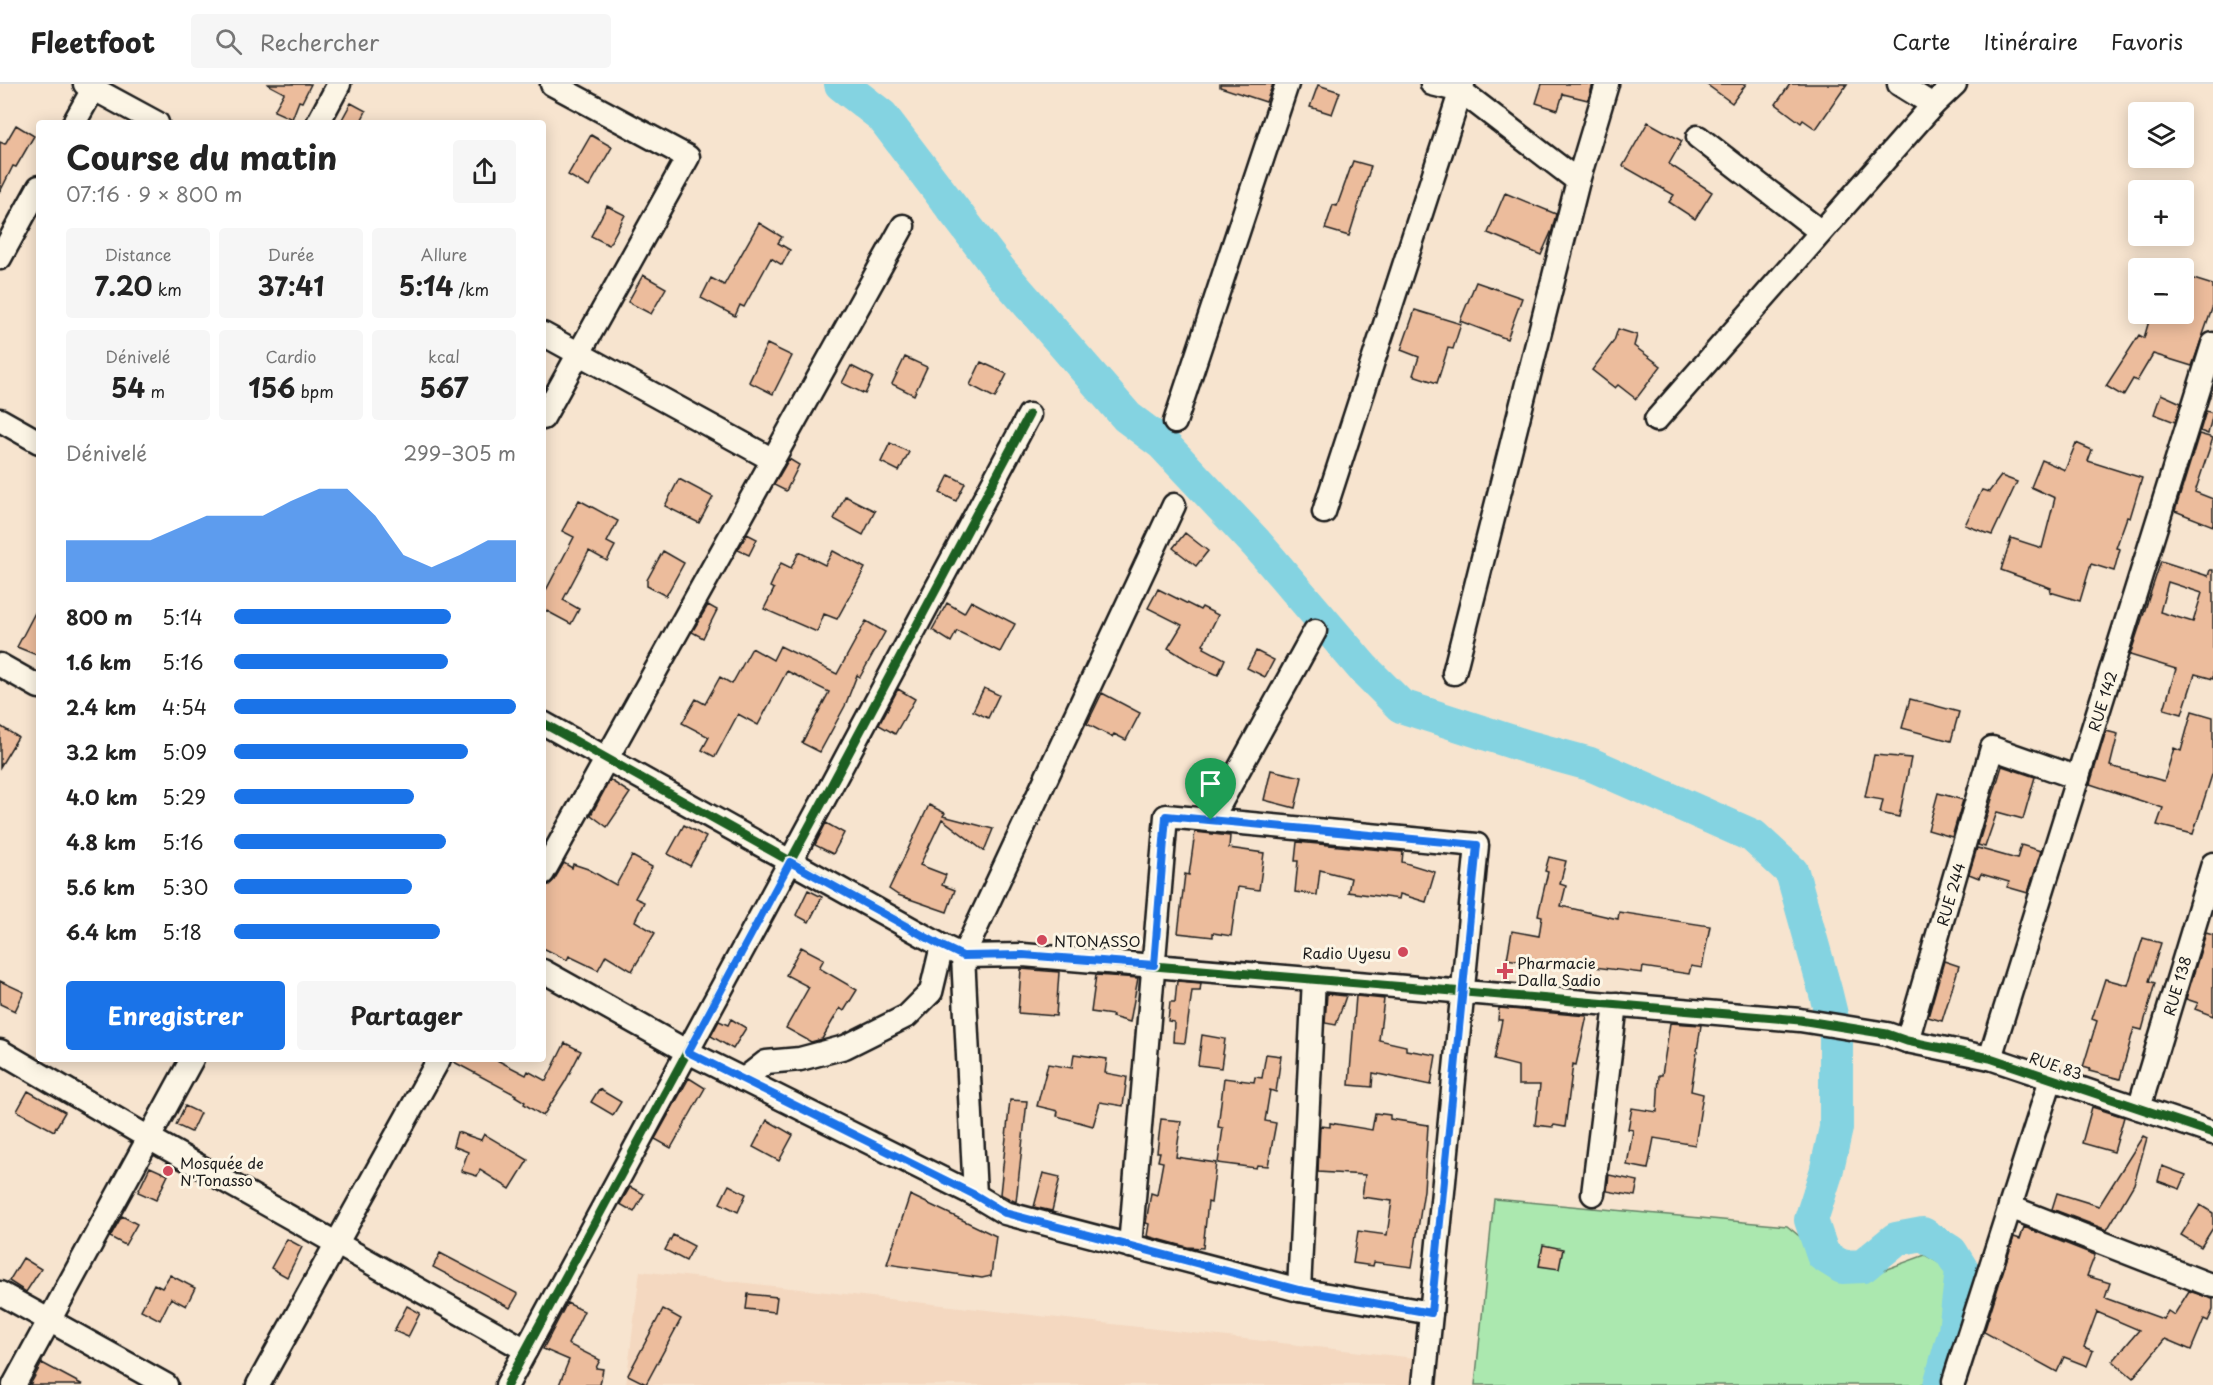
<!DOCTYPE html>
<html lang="fr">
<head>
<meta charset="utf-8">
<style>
  :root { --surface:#fff; --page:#f6f6f6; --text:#222; --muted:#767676; --line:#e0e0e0; --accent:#1a73e8 }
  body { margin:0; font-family:"Playpen Sans",sans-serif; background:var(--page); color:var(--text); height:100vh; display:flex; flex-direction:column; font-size:22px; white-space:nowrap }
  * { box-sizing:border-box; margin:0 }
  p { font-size:20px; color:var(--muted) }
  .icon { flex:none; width:33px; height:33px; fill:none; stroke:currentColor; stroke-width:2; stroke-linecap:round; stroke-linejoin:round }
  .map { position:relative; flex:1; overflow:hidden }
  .panel { position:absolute; left:36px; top:36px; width:510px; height:942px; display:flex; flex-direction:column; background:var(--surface); border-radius:6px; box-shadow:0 3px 15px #0003 }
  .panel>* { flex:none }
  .tools { position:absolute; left:2128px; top:18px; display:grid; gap:12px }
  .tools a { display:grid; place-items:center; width:66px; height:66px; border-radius:6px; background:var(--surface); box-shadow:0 3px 15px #0003; font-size:30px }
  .pin { position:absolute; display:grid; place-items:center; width:51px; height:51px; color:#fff; margin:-62px -26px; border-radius:50% 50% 50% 0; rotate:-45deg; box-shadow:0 0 6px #0007 }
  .pin .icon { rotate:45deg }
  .round { display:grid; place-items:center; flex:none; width:63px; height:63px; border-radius:6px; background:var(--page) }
  .overview { display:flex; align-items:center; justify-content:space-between; height:102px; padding:0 30px }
  h1 { font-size:33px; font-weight:700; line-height:45px }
  .stats { display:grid; grid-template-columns:repeat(3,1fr); gap:9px; height:102px; padding:6px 30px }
  .stats div { display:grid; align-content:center; border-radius:6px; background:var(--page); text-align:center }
  .stats b { font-size:26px; font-weight:700 }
  .stats small { font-size:16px; font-weight:400 }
  .stats p { font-size:16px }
  .chart { height:168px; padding:12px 30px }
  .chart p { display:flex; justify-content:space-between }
  .chart svg { width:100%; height:108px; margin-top:6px; fill:var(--accent); opacity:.7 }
  .button { display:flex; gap:12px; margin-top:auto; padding:12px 30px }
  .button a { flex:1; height:69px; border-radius:6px; background:var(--accent); color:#fff; font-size:24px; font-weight:700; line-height:69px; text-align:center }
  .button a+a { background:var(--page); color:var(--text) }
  ul { padding:0 30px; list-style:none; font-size:20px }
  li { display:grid; grid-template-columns:96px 72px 1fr; align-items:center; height:45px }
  li i { height:15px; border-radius:8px; background:var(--accent) }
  header { display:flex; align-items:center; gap:36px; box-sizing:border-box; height:84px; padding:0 30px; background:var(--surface); border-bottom:2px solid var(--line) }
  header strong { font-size:28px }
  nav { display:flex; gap:33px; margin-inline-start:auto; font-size:21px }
  .search { width:420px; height:54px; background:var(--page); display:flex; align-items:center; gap:15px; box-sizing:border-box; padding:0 21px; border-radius:6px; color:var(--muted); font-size:22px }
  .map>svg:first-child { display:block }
</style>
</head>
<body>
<header>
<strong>Fleetfoot</strong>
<div class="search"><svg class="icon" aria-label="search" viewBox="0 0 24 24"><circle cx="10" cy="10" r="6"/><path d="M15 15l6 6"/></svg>Rechercher</div>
<nav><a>Carte</a><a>Itinéraire</a><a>Favoris</a></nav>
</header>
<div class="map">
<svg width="2213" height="1301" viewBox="0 0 2213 1301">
  <rect width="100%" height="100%" fill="#f7e4cf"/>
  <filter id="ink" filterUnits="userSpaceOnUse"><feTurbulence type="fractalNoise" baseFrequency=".0167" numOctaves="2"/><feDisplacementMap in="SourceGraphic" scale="12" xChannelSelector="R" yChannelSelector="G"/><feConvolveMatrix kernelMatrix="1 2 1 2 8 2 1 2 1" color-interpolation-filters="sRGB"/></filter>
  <g filter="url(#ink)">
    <!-- built -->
    <path fill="#f4d8c0" d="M640,1187L1415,1274L1412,1301H626Z"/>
    <!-- green -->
    <path fill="#abe8af" stroke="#648266" stroke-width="1.5" d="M1494,1115L1787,1142L1854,1197L1925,1171L1948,1184L1947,1301H1475Z"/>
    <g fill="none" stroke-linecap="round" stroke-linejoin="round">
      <!-- river -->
      <path stroke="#84d3e1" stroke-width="34" d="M841,0L882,32L1001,188L1127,333L1163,360L1256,459L1363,584L1401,622L1528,663L1590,680L1753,752L1792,788L1825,906L1836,951V1044L1826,1089L1811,1136L1823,1171L1842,1183L1863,1182L1896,1155L1923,1150L1951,1168L1962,1186L1955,1247L1940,1301"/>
    </g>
    <!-- building -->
    <path fill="#ecbc9c" stroke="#1c1c1c" stroke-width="1.5" fill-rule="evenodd" d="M267,0H311L302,18L299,17L292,35L274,27L284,9Z
      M1220,0H1273L1266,18L1220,3Z
      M1542,0H1593L1588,16L1563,10L1558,26L1536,19Z
      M1706,0H1746L1732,19Z
      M1790,0H1847L1816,45L1803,36L1801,39L1776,20Z
      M1318,1L1340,8L1332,30L1310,23Z
      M351,19L366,27L360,39H340Z
      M1648,38L1682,57L1669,80L1712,108L1695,135L1669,118L1674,111L1623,82Z
      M16,41L34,52L16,83L13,82L0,108V58L5,60Z
      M591,51L612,63L589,103L568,91Z
      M1353,77L1371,82L1349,152L1325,145L1333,121L1337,122Z
      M1505,109L1556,130L1552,146L1541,171L1488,149Z
      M607,122L625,131L609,161L591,152Z
      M759,139L782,153L778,159L790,166L782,181L771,174L744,223L740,221L735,232L701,214L711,194L724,201Z
      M643,191L666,204L651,230L628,218Z
      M2184,192L2213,201V222L2192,282L2153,270L2137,297L2133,295L2123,312L2106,302L2139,251L2144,254L2151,230H2184Z
      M1476,198L1522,214L1507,255L1460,237Z
      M1415,226L1461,240L1453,265L1448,264L1437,299L1413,291L1419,273L1401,266Z
      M1618,245L1637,251L1634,262L1661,282L1636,315L1618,301L1615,304L1592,286L1614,257Z
      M767,260L792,272L773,310L749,298Z
      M905,273L927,283L914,311L892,300Z
      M981,278L1007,290L995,314L970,301Z
      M851,282L873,293L865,310L842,299Z
      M2161,310L2181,319L2175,338L2154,330Z
      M2206,327L2213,329L2208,350L2200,347Z
      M2199,350L2213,354L2195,408L2213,415V442L2175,427Z
      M890,359L909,368L899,387L881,378Z
      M2076,359L2092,366L2088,377L2142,394L2130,434L2127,433L2116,464L2120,465L2114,487L2091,480L2080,517L2050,508L2051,504L2001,486L2011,454L2042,464L2055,414L2031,403L2042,376L2065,386Z
      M789,375L799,381L786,407L774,401Z
      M949,391L965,399L956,417L940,409Z
      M2001,392L2017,398L1992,451L1965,441L1982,406L1989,408Z
      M679,395L713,413L699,439L665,422Z
      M845,412L875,427L863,451L834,435Z
      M579,416L618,437L607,458L615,462L607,477L589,467L563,516L579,525L571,540L543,525V512L574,453L562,447Z
      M1185,449L1208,467L1196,482L1173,464Z
      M747,450L757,455L749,471L738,466Z
      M663,467L684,479L666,512L647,502V496Z
      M833,467L865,484L837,535L824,530L817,548L764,525L774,505L770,503L781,479L791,484L799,468L825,481Z
      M2161,477L2208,492L2210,486H2213V595L2195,590L2182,630L2164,625L2176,585L2130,571ZM2168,498L2202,509L2193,538L2160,528Z
      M1158,505L1200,526L1202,523L1218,531L1203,561L1205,562L1204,564L1225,575L1218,591L1194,580L1168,564L1182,541L1148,524Z
      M971,517L1015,540L1000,568L957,547L951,558L932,546L947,519L964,529Z
      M39,521V572L17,563Z
      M708,521L717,526L703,554L692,548Z
      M866,537L885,548L860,593L857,591L845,622L820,668L802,659L829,608L787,587L758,641L738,630L715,673L702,666L709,653L682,639L696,615L705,620L720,593L732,600L752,564L773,576L780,562L837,590Z
      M1256,567L1274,576L1265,593L1247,584Z
      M984,604L999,611L988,634L973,627Z
      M898,605L915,615L895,650L879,641Z
      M1102,609L1140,629L1126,656L1114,650L1112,653L1087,640Z
      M1910,615L1959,628L1951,657L1902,644Z
      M2192,627L2213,633V688L2193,750L2157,741L2163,724L2090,700L2106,647L2118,650L2110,682L2164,697L2174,664L2181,667Z
      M0,642L18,653L0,683Z
      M1874,671L1911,674L1899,733L1880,729L1883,716L1865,713Z
      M2002,682L2035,693L2023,735L1997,728L1985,763L1978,761Z
      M1271,686L1302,693L1295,724L1264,716Z
      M610,696L630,709L607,743L591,731Z
      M1938,709L1963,716L1952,753L1928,746Z
      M929,721L945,729L943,732L993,745L984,767L942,735L920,781L946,791L942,801L955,806L947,828L898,811L889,805Z
      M826,739L844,749L833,770L815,761Z
      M684,741L706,753L690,782L668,770Z
      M1195,748L1230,752L1229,764L1264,769L1259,806L1238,803L1231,852L1213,849V853L1178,849L1185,790L1189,791Z
      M1297,758L1403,768L1402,778L1435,788L1426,818L1400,810L1399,815L1348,808L1351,794L1320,786L1317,811L1295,808L1298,777H1295Z
      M2021,761L2041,767L2028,809L2007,803L2009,798L1981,790L1979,794L1969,790L1977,764L2017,775Z
      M632,772L652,783L635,814L644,818L635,837L655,849L632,887L606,871L598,886L569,872L567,876L543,864V802L549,801L554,796L564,779L572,784L573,780L588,785L616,801Z
      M1549,773L1566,777L1560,800L1566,802L1561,822L1618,835L1619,828L1710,842L1702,884L1691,882L1689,890L1643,883L1642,889L1555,878L1554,883L1507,875L1512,847L1539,852L1542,832L1538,831L1548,788L1545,787Z
      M808,806L822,813L809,838L796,831Z
      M2206,849L2213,851V932L2195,925L2198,919L2186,915Z
      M2143,854L2161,859L2149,897L2155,899L2142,946L2134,944L2120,995L2089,987L2090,985L2083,983L2097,937L2092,935L2105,895L2128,901Z
      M801,863L824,875L819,884L857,906L844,927L840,924L822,955L811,958L786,944L809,903L786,891Z
      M1944,877L1959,882L1942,937L1928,933Z
      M1021,885L1059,888L1056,932L1018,929Z
      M1096,891L1138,894L1130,938L1112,933L1113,931L1091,928Z
      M0,897L24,908L15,927L0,920Z
      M1177,897L1201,899L1200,907H1192L1185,959L1173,958L1174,938L1168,937L1170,918H1175Z
      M1327,910L1346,912L1336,941L1325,939Z
      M1356,912L1384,915L1379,956L1406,962V966L1436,971L1431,1001L1373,989L1372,1003L1349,1001Z
      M1499,924L1587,932L1576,981L1573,980L1565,1043L1554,1041L1553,1043L1535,1041L1540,1001H1518V982L1494,976L1502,936H1498Z
      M731,935L746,944L733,965L711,952L719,937L728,941Z
      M1670,939L1701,941L1691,1007L1703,1010L1695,1061L1654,1054L1648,1085L1627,1081L1633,1046L1628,1045L1632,1024L1657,1028L1659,991H1662Z
      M1202,951L1225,955L1221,984L1198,981Z
      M565,959L581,967L565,998L543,1032L524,1020L525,1018L515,1012L516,1011L452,977V975H495L526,991L528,987L546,997Z
      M1074,970L1107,975L1105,989L1127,993L1123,1022L1100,1018L1093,1042L1057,1032L1058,1027L1037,1022L1048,980L1072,984Z
      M1266,970L1281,972L1276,1008L1270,1006L1265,1037L1276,1039L1268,1082L1257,1081L1256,1084L1218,1079L1223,1044L1218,1043L1224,994L1254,998L1255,993L1262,994Z
      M689,994L705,1004L671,1064L655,1055Z
      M599,1005L621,1018L613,1031L591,1018Z
      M28,1007L65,1028L54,1047L17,1027Z
      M1010,1016L1027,1017L1016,1118L1000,1110Z
      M185,1022L200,1029L191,1048L176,1041Z
      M2092,1023L2124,1033L2114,1068L2082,1059Z
      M1375,1029L1390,1031V1035L1428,1041L1424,1106L1412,1183L1374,1178L1373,1182L1353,1179L1358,1147L1387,1151L1392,1117L1362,1113L1365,1091L1318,1088L1320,1042L1330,1043V1039L1372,1046Z
      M1161,1035L1181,1037L1176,1073L1216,1079L1211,1119L1208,1118L1203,1164L1187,1163L1147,1152L1149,1140L1146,1139L1151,1109L1157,1111L1163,1078L1158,1077L1160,1068H1157Z
      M767,1036L793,1051L779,1077L753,1063Z
      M457,1048L481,1056L484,1050L528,1076L510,1105L480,1086L477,1092L461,1087L468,1068L453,1062Z
      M2143,1052L2147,1054L2134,1100L2107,1146L2052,1125L2057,1109L2099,1122Z
      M2162,1082L2186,1091L2180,1105L2158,1097Z
      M150,1083L168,1091L156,1116L138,1108Z
      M1043,1089L1060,1093L1052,1127L1034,1123Z
      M1609,1091L1638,1097L1635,1112L1607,1107Z
      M729,1101L746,1110L738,1128L720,1119Z
      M630,1103L644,1110L634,1128L620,1120Z
      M910,1111L996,1152L991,1192L982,1194L887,1180Z
      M2200,1121L2213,1129V1144L2201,1163L2181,1151Z
      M122,1132L137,1140L125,1161L110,1153Z
      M2024,1143L2095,1171L2087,1192L2110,1199L2105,1214L2163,1235L2168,1227L2174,1231L2189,1207L2213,1215V1226L2208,1237L2204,1235L2191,1266L2165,1255L2133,1294L2113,1277L2139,1246L2097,1228L2084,1263L2093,1267L2087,1282L2064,1273L2057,1288L1984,1248L2014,1153L2020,1155Z
      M673,1151L694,1162L686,1177L665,1166Z
      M287,1155L302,1163L287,1193L271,1184Z
      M1543,1161L1563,1165L1559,1185L1539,1182Z
      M440,1169L518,1210L510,1224L433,1183Z
      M23,1174L41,1185L26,1208L9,1197Z
      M170,1191L195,1204L186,1222L171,1214L160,1236L141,1226L154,1200L162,1204Z
      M748,1210L777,1213L775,1228L746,1225Z
      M567,1219L584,1227L568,1260L600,1276L596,1284L603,1285L600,1301H559L569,1276L543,1265Z
      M407,1222L420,1229L408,1253L394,1247Z
      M663,1225L681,1235L646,1300L628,1291Z
      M42,1279L83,1301H30Z"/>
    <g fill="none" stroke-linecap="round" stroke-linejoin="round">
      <defs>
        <g id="minor">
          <path d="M85,0L157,39"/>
          <path d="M1432,0L1461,7L1578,97"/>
          <path d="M1899,0L1933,21"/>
          <path d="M74,39L96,0"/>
          <path d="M318,39L339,0"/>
          <path d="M1698,53L1821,148"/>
          <path d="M0,174L39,103"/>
          <path d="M543,250L773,376"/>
          <path d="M543,334L688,73L552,0"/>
          <path d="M0,336L39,358"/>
          <path d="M1656,336L1933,21L1955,0"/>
          <path d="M1175,338L1287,0"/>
          <path d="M1324,428L1463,0"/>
          <path d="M0,581L39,603"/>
          <path d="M1454,589L1578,97L1607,0"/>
          <path d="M543,639L942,862L963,872L1023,871L1800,936L1887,950L1907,957L1990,974L2213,1049"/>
          <path d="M1211,736L1315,547"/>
          <path d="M543,789L903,142"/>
          <path d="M543,887L688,968L975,1111L1005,1129L1299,1206L1431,1229"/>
          <path id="s1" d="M1907,957L1992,664L2078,694"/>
          <path d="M0,967L149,1054L526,1266"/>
          <path id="s2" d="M1990,974L2213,260"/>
          <path d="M743,996L766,978L800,975L845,963L907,932L931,908L942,862"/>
          <path id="s3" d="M2139,1024L2213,780"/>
          <path d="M1593,1110L1616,920"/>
          <path d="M975,1111L963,872L1174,421"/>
          <path d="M2010,1123L2213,1202"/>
          <path d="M1130,1162L1166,732L1477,761L1424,1301"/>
          <path d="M1299,1206L1314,894"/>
          <path d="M0,1209L166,1301"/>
          <path d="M1954,1297L2051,995"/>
          <path d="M14,1301L192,975"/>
          <path d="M258,1301L439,975"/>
          <path d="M507,1301L830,704L1029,331"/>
        </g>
      </defs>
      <!-- minor casing -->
      <use href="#minor" stroke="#1c1c1c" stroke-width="27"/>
      <!-- minor -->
      <use href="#minor" stroke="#fcf5e5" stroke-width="22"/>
      <defs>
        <path id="cycleway" d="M543,639L942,862L963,872L1023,871L1800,936L1887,950L1907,957L1990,974L2213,1049
          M507,1301L830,704L1029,331"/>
      </defs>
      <!-- cycleway casing -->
      <use href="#cycleway" stroke="#fcf5e5" stroke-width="13"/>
      <!-- cycleway -->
      <use href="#cycleway" stroke="#1b5e20" stroke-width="9"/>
    </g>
  </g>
  <g fill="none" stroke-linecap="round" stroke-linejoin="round" filter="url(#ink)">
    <defs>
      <path id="route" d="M1166,732L1477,761L1431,1229L1299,1206L1005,1129L975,1111L688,968L790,778L942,862L963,872L1023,871L1154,881Z"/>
    </defs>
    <!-- route casing -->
    <use href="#route" stroke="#fff" stroke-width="12"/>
    <!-- route -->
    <use href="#route" stroke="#1a73e8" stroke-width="8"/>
  </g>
  <!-- markers -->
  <g fill="#d1495b" stroke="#fcf5e5" stroke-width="2">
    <circle cx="1042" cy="856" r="6"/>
    <circle cx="1403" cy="868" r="6"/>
    <path d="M1502 878h6v6h6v6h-6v6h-6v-6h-6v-6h6z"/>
    <circle cx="168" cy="1087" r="6"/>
  </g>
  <g text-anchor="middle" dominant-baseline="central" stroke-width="6" stroke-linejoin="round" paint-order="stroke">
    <!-- street labels -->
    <g font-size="15" fill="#1c1c1c" stroke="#fcf5e5">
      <text stroke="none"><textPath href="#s2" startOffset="374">RUE 142</textPath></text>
      <text stroke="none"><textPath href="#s1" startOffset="153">RUE 244</textPath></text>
      <text stroke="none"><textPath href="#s3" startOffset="128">RUE 138</textPath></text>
      <text transform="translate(2056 981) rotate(19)">RUE 83</text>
    </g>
    <!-- poi labels -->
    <g font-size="15" fill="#1c1c1c" stroke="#fcf5e5" text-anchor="start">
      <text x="1054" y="856">NTONASSO</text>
      <text x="1391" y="868" text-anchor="end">Radio Uyesu</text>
      <text x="1517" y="878">Pharmacie<tspan x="1517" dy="17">Dalla Sadio</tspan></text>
      <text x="180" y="1078">Mosquée de<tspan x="180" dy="17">N'Tonasso</tspan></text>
    </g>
  </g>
</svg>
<div class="tools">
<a><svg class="icon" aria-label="layers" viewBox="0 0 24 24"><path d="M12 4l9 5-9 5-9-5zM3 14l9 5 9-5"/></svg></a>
<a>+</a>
<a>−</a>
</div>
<div class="pin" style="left:1211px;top:736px;background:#1e9e55"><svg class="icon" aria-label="arrive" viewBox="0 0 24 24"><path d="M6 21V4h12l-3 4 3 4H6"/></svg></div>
<section class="panel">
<div class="overview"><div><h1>Course du matin</h1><p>07:16 · 9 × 800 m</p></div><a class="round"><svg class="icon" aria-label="share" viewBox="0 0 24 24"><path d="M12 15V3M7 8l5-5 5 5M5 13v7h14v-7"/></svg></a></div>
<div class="stats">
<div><p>Distance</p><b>7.20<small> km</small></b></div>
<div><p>Durée</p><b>37:41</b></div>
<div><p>Allure</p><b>5:14<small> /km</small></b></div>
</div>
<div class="stats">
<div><p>Dénivelé</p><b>54<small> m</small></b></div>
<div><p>Cardio</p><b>156<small> bpm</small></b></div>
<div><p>kcal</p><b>567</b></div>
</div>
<div class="chart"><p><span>Dénivelé</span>299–305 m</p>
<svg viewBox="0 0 160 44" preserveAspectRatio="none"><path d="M0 44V27L10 27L20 27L30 27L40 22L50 17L60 17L70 17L80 11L90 6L100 6L110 17L120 33L130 38L140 33L150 27L160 27V44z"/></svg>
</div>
<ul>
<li><b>800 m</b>5:14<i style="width:77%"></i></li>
<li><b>1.6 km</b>5:16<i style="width:76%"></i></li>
<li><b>2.4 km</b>4:54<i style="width:100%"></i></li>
<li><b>3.2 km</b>5:09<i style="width:83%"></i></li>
<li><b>4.0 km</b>5:29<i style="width:64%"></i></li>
<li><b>4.8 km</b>5:16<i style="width:75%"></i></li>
<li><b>5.6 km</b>5:30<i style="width:63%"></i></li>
<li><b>6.4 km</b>5:18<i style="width:73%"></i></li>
</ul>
<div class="button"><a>Enregistrer</a><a>Partager</a></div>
</section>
</div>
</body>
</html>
